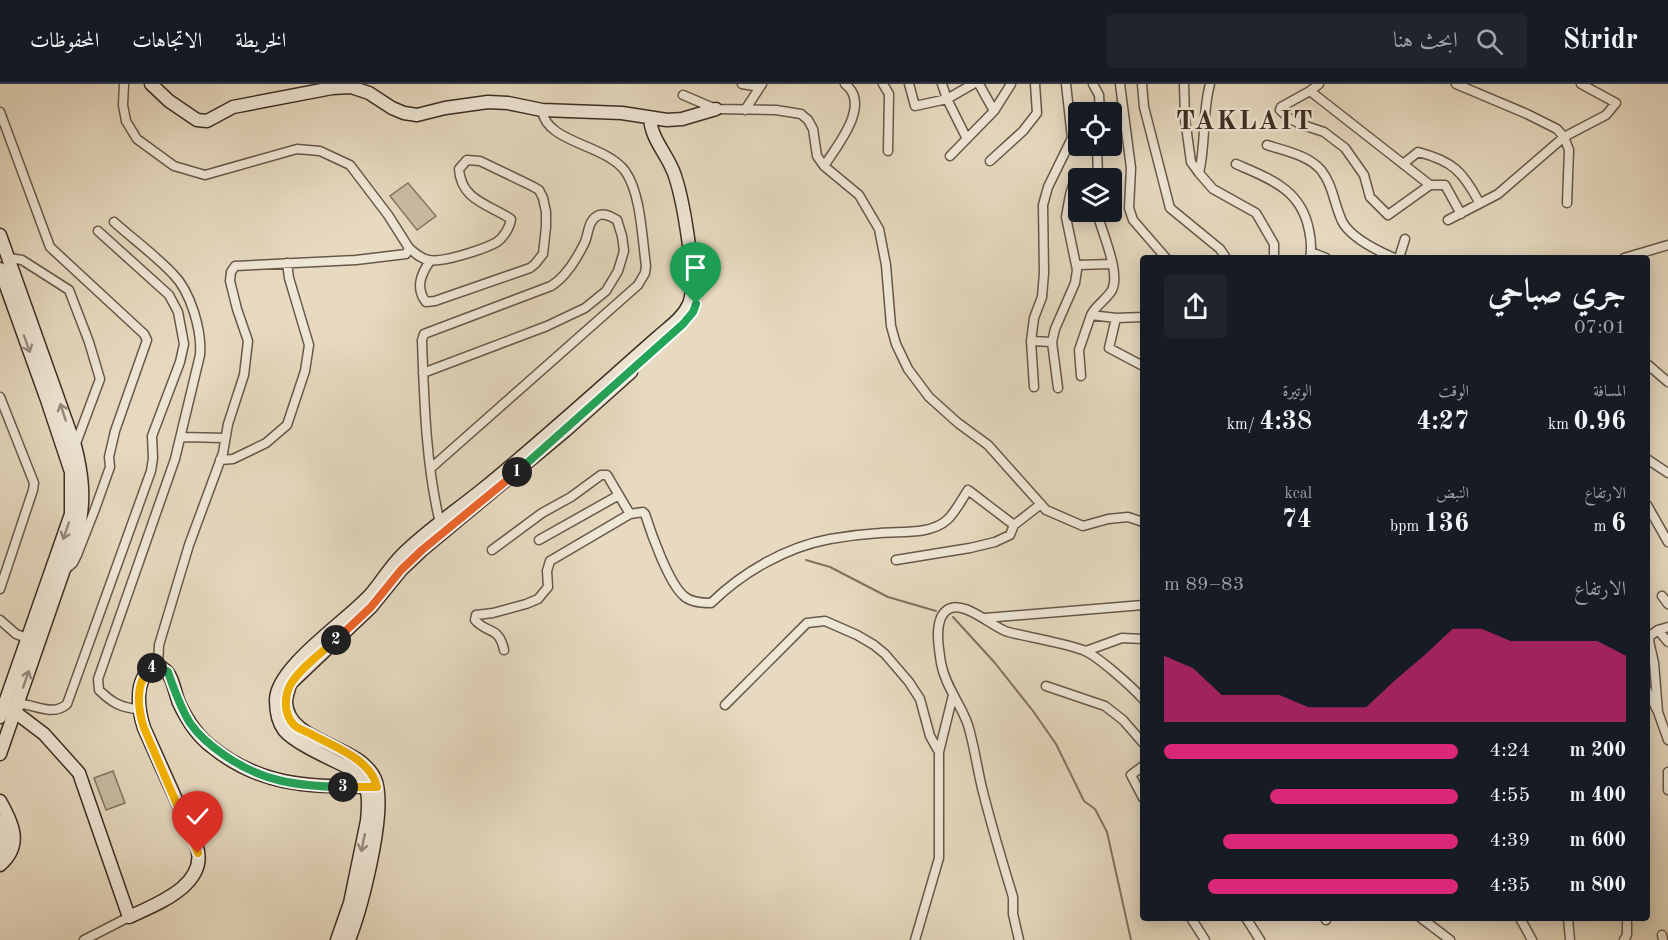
<!DOCTYPE html>
<html lang="ar">
<head>
<meta charset="utf-8">
<style>
  :root { --surface:#171b24; --page:#20242c; --text:#f1f3f6; --muted:#9ea1a6; --line:#363941; --accent:#db2777 }
  body { margin:0; font-family:"Old Standard TT",Amiri,serif; background:var(--page); color:var(--text); direction:rtl; height:100vh; display:flex; flex-direction:column; font-size:22px; white-space:nowrap }
  * { box-sizing:border-box; margin:0 }
  p { font-size:20px; color:var(--muted) }
  .icon { flex:none; width:33px; height:33px; fill:none; stroke:currentColor; stroke-width:2; stroke-linecap:round; stroke-linejoin:round }
  .map { position:relative; flex:1; overflow:hidden; direction:ltr }
  .drawer { position:absolute; left:1140px; top:171px; width:510px; height:666px; display:flex; flex-direction:column; background:var(--surface); border-radius:6px; box-shadow:0 3px 15px #0003; direction:rtl }
  .drawer>* { flex:none }
  .controls { position:absolute; left:1068px; top:18px; display:grid; gap:12px }
  .controls a { display:grid; place-items:center; width:54px; height:54px; border-radius:6px; background:var(--surface); box-shadow:0 3px 15px #0003; font-size:30px }
  .pin { position:absolute; display:grid; place-items:center; width:51px; height:51px; color:#fff; margin:-62px -26px; border-radius:50% 50% 50% 0; rotate:-45deg; box-shadow:0 0 6px #0007 }
  .pin .icon { rotate:45deg }
  .km { position:absolute; width:30px; height:30px; margin:-15px; border-radius:50%; background:#222; color:#fff; font-size:16px; line-height:30px; text-align:center }
  .round { display:grid; place-items:center; flex:none; width:63px; height:63px; border-radius:6px; background:var(--page) }
  .headline { display:flex; align-items:center; justify-content:space-between; height:102px; padding:0 24px }
  h1 { font-size:33px; font-weight:700; line-height:45px }
  .metrics { display:grid; grid-template-columns:repeat(3,1fr); gap:9px; height:102px; padding:6px 24px }
  .metrics div { display:grid; align-content:center }
  .metrics b { font-size:26px; font-weight:700 }
  .metrics small { font-size:16px; font-weight:400 }
  .metrics p { font-size:16px }
  .chart { height:168px; padding:12px 24px }
  .chart p { display:flex; justify-content:space-between }
  .chart svg { width:100%; height:108px; margin-top:6px; fill:var(--accent); opacity:.7 }
  ul { padding:0 24px; list-style:none; font-size:20px }
  li { display:grid; grid-template-columns:96px 72px 1fr; align-items:center; height:45px }
  li i { height:15px; border-radius:8px; background:var(--accent) }
  header { display:flex; align-items:center; gap:36px; box-sizing:border-box; height:84px; padding:0 30px; background:var(--surface); border-bottom:2px solid var(--line) }
  header strong { font-size:28px }
  nav { display:flex; gap:33px; margin-inline-start:auto; font-size:21px }
  .search { width:420px; height:54px; background:var(--page); display:flex; align-items:center; gap:15px; box-sizing:border-box; padding:0 21px; border-radius:6px; color:var(--muted); font-size:22px }
  .map>svg:first-child { display:block }
</style>
</head>
<body>
<header>
<strong>Stridr</strong>
<div class="search"><svg class="icon" aria-label="search" viewBox="0 0 24 24"><circle cx="10" cy="10" r="6"/><path d="M15 15l6 6"/></svg>ابحث هنا</div>
<nav><a>الخريطة</a><a>الاتجاهات</a><a>المحفوظات</a></nav>
</header>
<div class="map">
<svg width="1668" height="856" viewBox="0 0 1668 856">
  <rect width="100%" height="100%" fill="#e7dac0"/>
  <filter id="stains"><feTurbulence type="fractalNoise" baseFrequency=".00333" numOctaves="4"/><feColorMatrix values="0 0 0 0 .2 0 0 0 0 .09 0 0 0 0 .02 0 0 0 .5 -.17"/></filter>
  <radialGradient id="worn" r=".72"><stop offset=".6" stop-color="#630" stop-opacity="0"/><stop offset="1" stop-color="#630" stop-opacity=".3"/></radialGradient>
  <!-- green -->
  <path fill="#cabda5" stroke="#847564" stroke-width="1.5" d="M408,99L436,132L417,146L390,112Z
    M113,687L125,719L106,726L94,694Z"/>
  <g fill="none" stroke-linecap="round" stroke-linejoin="round">
    <!-- stream -->
    <path stroke="#807161" stroke-width="2" d="M806,476L830,483L888,513L936,527
      M953,533L995,579L1033,627L1056,660L1084,717L1095,725L1107,748L1131,856"/>
    <defs>
      <path id="street" d="M124,0L123,21L126,37L137,55L174,82L205,91L297,65L320,67L350,81L388,131L409,164L406,170L356,176L235,182L231,188L230,197L237,225L248,257L244,291L228,340L223,369L189,461L159,561L158,582
        M742,0L760,3
        M883,0L889,10L888,67
        M909,0L915,22L947,15L973,0
        M942,0L947,15L966,53
        M979,0L994,27
        M1093,0L1099,11L1100,28
        M1120,0L1131,84L1129,124L1133,136L1166,174
        M1142,0L1144,23L1170,124L1220,165L1226,174
        M1184,0L1185,35L1191,78L1199,89C1206,60 1202,29 1210,0
        M1456,0L1527,30L1557,45L1564,53L1569,66L1567,119
        M1310,7L1430,101L1388,131L1370,113L1364,91L1345,64L1324,48L1303,41L1290,35L1280,26L1281,23L1310,7L1319,0
        M683,11L716,25L776,26L801,30L808,36L813,45L817,72L824,82L859,111L879,145L886,181L891,242L896,260L908,285L929,313L958,339L988,361L1046,426L1083,442L1108,435L1128,433L1143,438
        M745,26L762,0
        M0,28L50,163L144,250L147,256L115,347L109,373L110,383L95,425L77,471L73,479L66,485
        M1267,61C1285,67 1308,71 1321,86C1333,101 1334,120 1342,137C1350,153 1378,167 1394,174
        M1097,62L1098,94
        M950,72L994,27L1011,0
        M990,77L1023,47L1037,29L1035,0
        M1236,80C1270,95 1301,105 1309,146C1311,155 1312,164 1310,174
        M1403,80L1418,68C1453,77 1463,88 1479,118
        M824,82C837,62 872,20 845,0
        M1199,89L1213,105L1256,129L1274,160V174
        M1430,101H1445L1461,130
        M1097,128C1101,147 1121,188 1112,206C1107,215 1096,221 1091,231L1116,234
        M1448,136L1498,110L1564,53L1606,31L1616,19L1581,0
        M114,138C133,155 155,171 173,190C191,208 202,247 200,271L175,375L98,595L99,606C111,618 121,624 138,625
        M409,164C415,169 421,175 429,176C442,179 485,165 497,158C504,153 510,143 511,135C488,120 461,116 459,85L467,76L480,77L532,102L539,106L543,114L546,128V143L543,170L535,180L530,184L435,217L426,218C415,204 421,190 430,177
        M1311,168L1326,174
        M9,174L22,176L69,206L89,258L100,295L75,362
        M1399,174L1405,155
        M1624,174L1668,161
        M1077,181L1112,180
        M1143,233L1116,234L1109,264L1143,282
        M1031,257L1052,258
        M1647,280L1668,298
        M423,289L547,242L585,224L606,207L618,187L624,167L622,152L617,136C611,133 606,129 599,131C587,136 589,151 584,160C576,176 566,193 551,202L424,250L422,256C424,316 426,385 441,443
        M1081,292L1079,266L1091,231
        M1034,303L1031,257L1034,234L1042,213L1044,189L1043,121L1048,103L1072,54L1066,0
        M1058,304L1052,258L1055,245L1075,199L1077,186L1066,133L1070,111L1075,94
        M0,313L34,399L33,406L0,505
        M182,353L225,354
        M1647,375L1668,389
        M220,376L233,375L266,359L287,341L305,287L309,261L289,194L287,179
        M431,384L638,201L645,189L646,182C642,154 641,109 625,87C605,60 546,59 542,26
        M1647,421L1668,458
        M539,456L619,411
        M492,466L542,429L571,413L601,391H607L630,430
        M896,476L970,464L995,458L1010,451L1014,441
        M1662,512L1668,520
        M985,534L1143,521
        M0,536L16,550L27,554
        M1658,546L1668,558
        M504,566C499,542 487,550 475,536L476,531L493,529L526,520L538,515L548,503L547,487L550,477L630,430L643,428L645,430C651,449 669,500 684,512C690,518 703,519 711,519C743,488 786,463 830,455C847,452 864,450 880,449C901,447 930,451 947,436C955,429 962,415 968,406L1014,441L1041,420
        M1086,567L1122,554L1143,555
        M1046,602L1105,622L1123,636L1143,659
        M1647,606L1658,628L1668,656
        M725,621L807,539L825,537L857,551L874,561L885,570L909,598L920,615L930,652L939,668
        M17,626L22,620C38,622 54,632 67,620L151,387L153,374L152,352L180,278L184,260L178,228L169,211L98,147
        M1658,628L1654,579L1649,557L1650,552L1658,546L1668,543
        M1143,682L1131,691L1143,714
        M1668,688V706
        M1191,834L1205,856
        M1246,834L1260,856
        M1325,834L1326,836
        M1421,834L1450,856
        M1520,834L1532,856
        M1568,834L1570,856
        M1662,851L1663,856
        M84,856L129,833
        M915,856L939,774V668L953,611
        M1019,856L1013,830V813C1002,777 991,740 982,704C977,683 974,661 968,641C961,620 945,602 941,579C939,565 933,536 947,526C963,514 993,544 1008,548C1033,554 1060,558 1083,566C1098,572 1132,603 1143,615
        M1624,856L1627,851V834"/>
      <path id="secondary" d="M151,0L169,17L197,36L207,37L233,23L332,4L351,3L369,9L392,24L404,29L417,31L445,24L488,18L508,19L542,26L622,29L667,36L682,35L716,25
        M0,151L75,362C82,389 85,414 79,442L0,670
        M0,185L47,316L71,388V430L0,633
        M3,623L15,628L44,650L79,689L129,833C157,820 211,800 196,760L144,644C138,625 134,597 152,583C157,583 161,582 165,586C173,592 175,610 179,619C187,636 197,652 212,663C263,704 312,702 374,703
        M0,717C13,740 23,761 0,781
        M0,737C4,747 7,758 0,767
        M337,856L350,819L367,737C369,718 370,700 355,687C338,678 295,660 284,646C278,638 276,627 276,616C276,583 348,536 371,510C382,497 390,483 402,471C426,447 456,427 483,405C543,356 600,304 658,253C669,243 683,234 689,220C698,198 683,116 675,92C669,72 651,56 650,34
        M349,856C361,825 388,725 375,695C360,660 287,659 286,618C286,612 289,606 290,600L371,523L401,486L422,466L565,347L631,288"/>
    </defs>
    <!-- street casing -->
    <use href="#street" stroke="#68584a" stroke-width="11"/>
    <!-- secondary casing -->
    <use href="#secondary" stroke="#3d2d23" stroke-width="15"/>
    <!-- street -->
    <use href="#street" stroke="#efe7d6" stroke-width="8"/>
    <!-- secondary -->
    <use href="#secondary" stroke="#efe7d6" stroke-width="12"/>
  </g>
  <!-- one-way arrows -->
  <defs><path id="oneway-shaft" d="M-6 0H5M1.5-3L5.5 0L1.5 3" fill="none" stroke-width="1.6" stroke-linecap="round" stroke-linejoin="round" transform="scale(1.5)"/></defs>
  <g stroke="#968a7c">
    <use href="#oneway-shaft" transform="translate(27 260) rotate(70)"/>
    <use href="#oneway-shaft" transform="translate(63 328) rotate(-108)"/>
    <use href="#oneway-shaft" transform="translate(66 447) rotate(109)"/>
    <use href="#oneway-shaft" transform="translate(26 595) rotate(-71)"/>
    <use href="#oneway-shaft" transform="translate(363 759) rotate(102)"/>
  </g>
  <g fill="none" stroke-linecap="round" stroke-linejoin="round">
    <defs>
      <path id="split-1" d="M517,388L683,240L693,228L696,220"/>
      <path id="split-2" d="M336,556L371,523L401,486L422,466L517,388"/>
      <path id="split-3" d="M336,556C321,569 303,582 292,598C284,610 283,630 294,641C298,645 306,647 311,650C334,663 371,675 377,703H343"/>
      <path id="split-4" d="M152,584L158,582L168,588C174,605 180,623 190,639C199,652 211,662 224,671C263,698 297,702 343,703"/>
      <path id="split-5" d="M152,584C134,596 138,626 144,644L198,769"/>
    </defs>
    <!-- split-1 casing -->
    <use href="#split-1" stroke="#fff" stroke-width="12"/>
    <!-- split-2 casing -->
    <use href="#split-2" stroke="#fff" stroke-width="12"/>
    <!-- split-3 casing -->
    <use href="#split-3" stroke="#fff" stroke-width="12"/>
    <!-- split-4 casing -->
    <use href="#split-4" stroke="#fff" stroke-width="12"/>
    <!-- split-5 casing -->
    <use href="#split-5" stroke="#fff" stroke-width="12"/>
    <!-- split-1 -->
    <use href="#split-1" stroke="#22a559" stroke-width="8"/>
    <!-- split-2 -->
    <use href="#split-2" stroke="#f0652b" stroke-width="8"/>
    <!-- split-3 -->
    <use href="#split-3" stroke="#f5b400" stroke-width="8"/>
    <!-- split-4 -->
    <use href="#split-4" stroke="#22a559" stroke-width="8"/>
    <!-- split-5 -->
    <use href="#split-5" stroke="#f5b400" stroke-width="8"/>
  </g>
  <g text-anchor="middle" dominant-baseline="central" stroke-width="5" stroke-linejoin="round" paint-order="stroke">
    <!-- district labels -->
    <g font-size="27" font-weight="bold" letter-spacing="1.5" fill="#3d2d23" stroke="#efe7d6">
      <text x="1245" y="37">TAKLAIT</text>
    </g>
  </g>
  <rect width="100%" height="100%" filter="url(#stains)"/>
  <rect width="100%" height="100%" fill="url(#worn)"/>
</svg>
<div class="controls">
<a><svg class="icon" aria-label="locate" viewBox="0 0 24 24"><circle cx="12" cy="12" r="6"/><path d="M12 2v4M12 18v4M2 12h4M18 12h4"/></svg></a>
<a><svg class="icon" aria-label="layers" viewBox="0 0 24 24"><path d="M12 4l9 5-9 5-9-5zM3 14l9 5 9-5"/></svg></a>
</div>
<div class="pin" style="left:696px;top:220px;background:#1e9e55"><svg class="icon" aria-label="arrive" viewBox="0 0 24 24"><path d="M6 21V4h12l-3 4 3 4H6"/></svg></div>
<div class="pin" style="left:198px;top:769px;background:#d93025"><svg class="icon" aria-label="check" viewBox="0 0 24 24"><path d="M5 12l5 5 9-10"/></svg></div>
<b class="km" style="left:517px;top:388px">1</b>
<b class="km" style="left:336px;top:556px">2</b>
<b class="km" style="left:343px;top:703px">3</b>
<b class="km" style="left:152px;top:584px">4</b>
<section class="drawer">
<div class="headline"><div><h1>جري صباحي</h1><p>07:01</p></div><a class="round"><svg class="icon" aria-label="share" viewBox="0 0 24 24"><path d="M12 15V3M7 8l5-5 5 5M5 13v7h14v-7"/></svg></a></div>
<div class="metrics">
<div><p>المسافة</p><b>0.96<small> km</small></b></div>
<div><p>الوقت</p><b>4:27</b></div>
<div><p>الوتيرة</p><b>4:38<small> /km</small></b></div>
</div>
<div class="metrics">
<div><p>الارتفاع</p><b>6<small> m</small></b></div>
<div><p>النبض</p><b>136<small> bpm</small></b></div>
<div><p>kcal</p><b>74</b></div>
</div>
<div class="chart"><p><span>الارتفاع</span>83–89 m</p>
<svg viewBox="0 0 160 44" preserveAspectRatio="none"><path d="M0 44V17L10 22L20 33L30 33L40 33L50 38L60 38L70 38L80 27L90 17L100 6L110 6L120 11L130 11L140 11L150 11L160 17V44z"/></svg>
</div>
<ul>
<li><b>200 m</b>4:24<i style="width:100%"></i></li>
<li><b>400 m</b>4:55<i style="width:64%"></i></li>
<li><b>600 m</b>4:39<i style="width:80%"></i></li>
<li><b>800 m</b>4:35<i style="width:85%"></i></li>
</ul>
</section>
</div>
</body>
</html>
